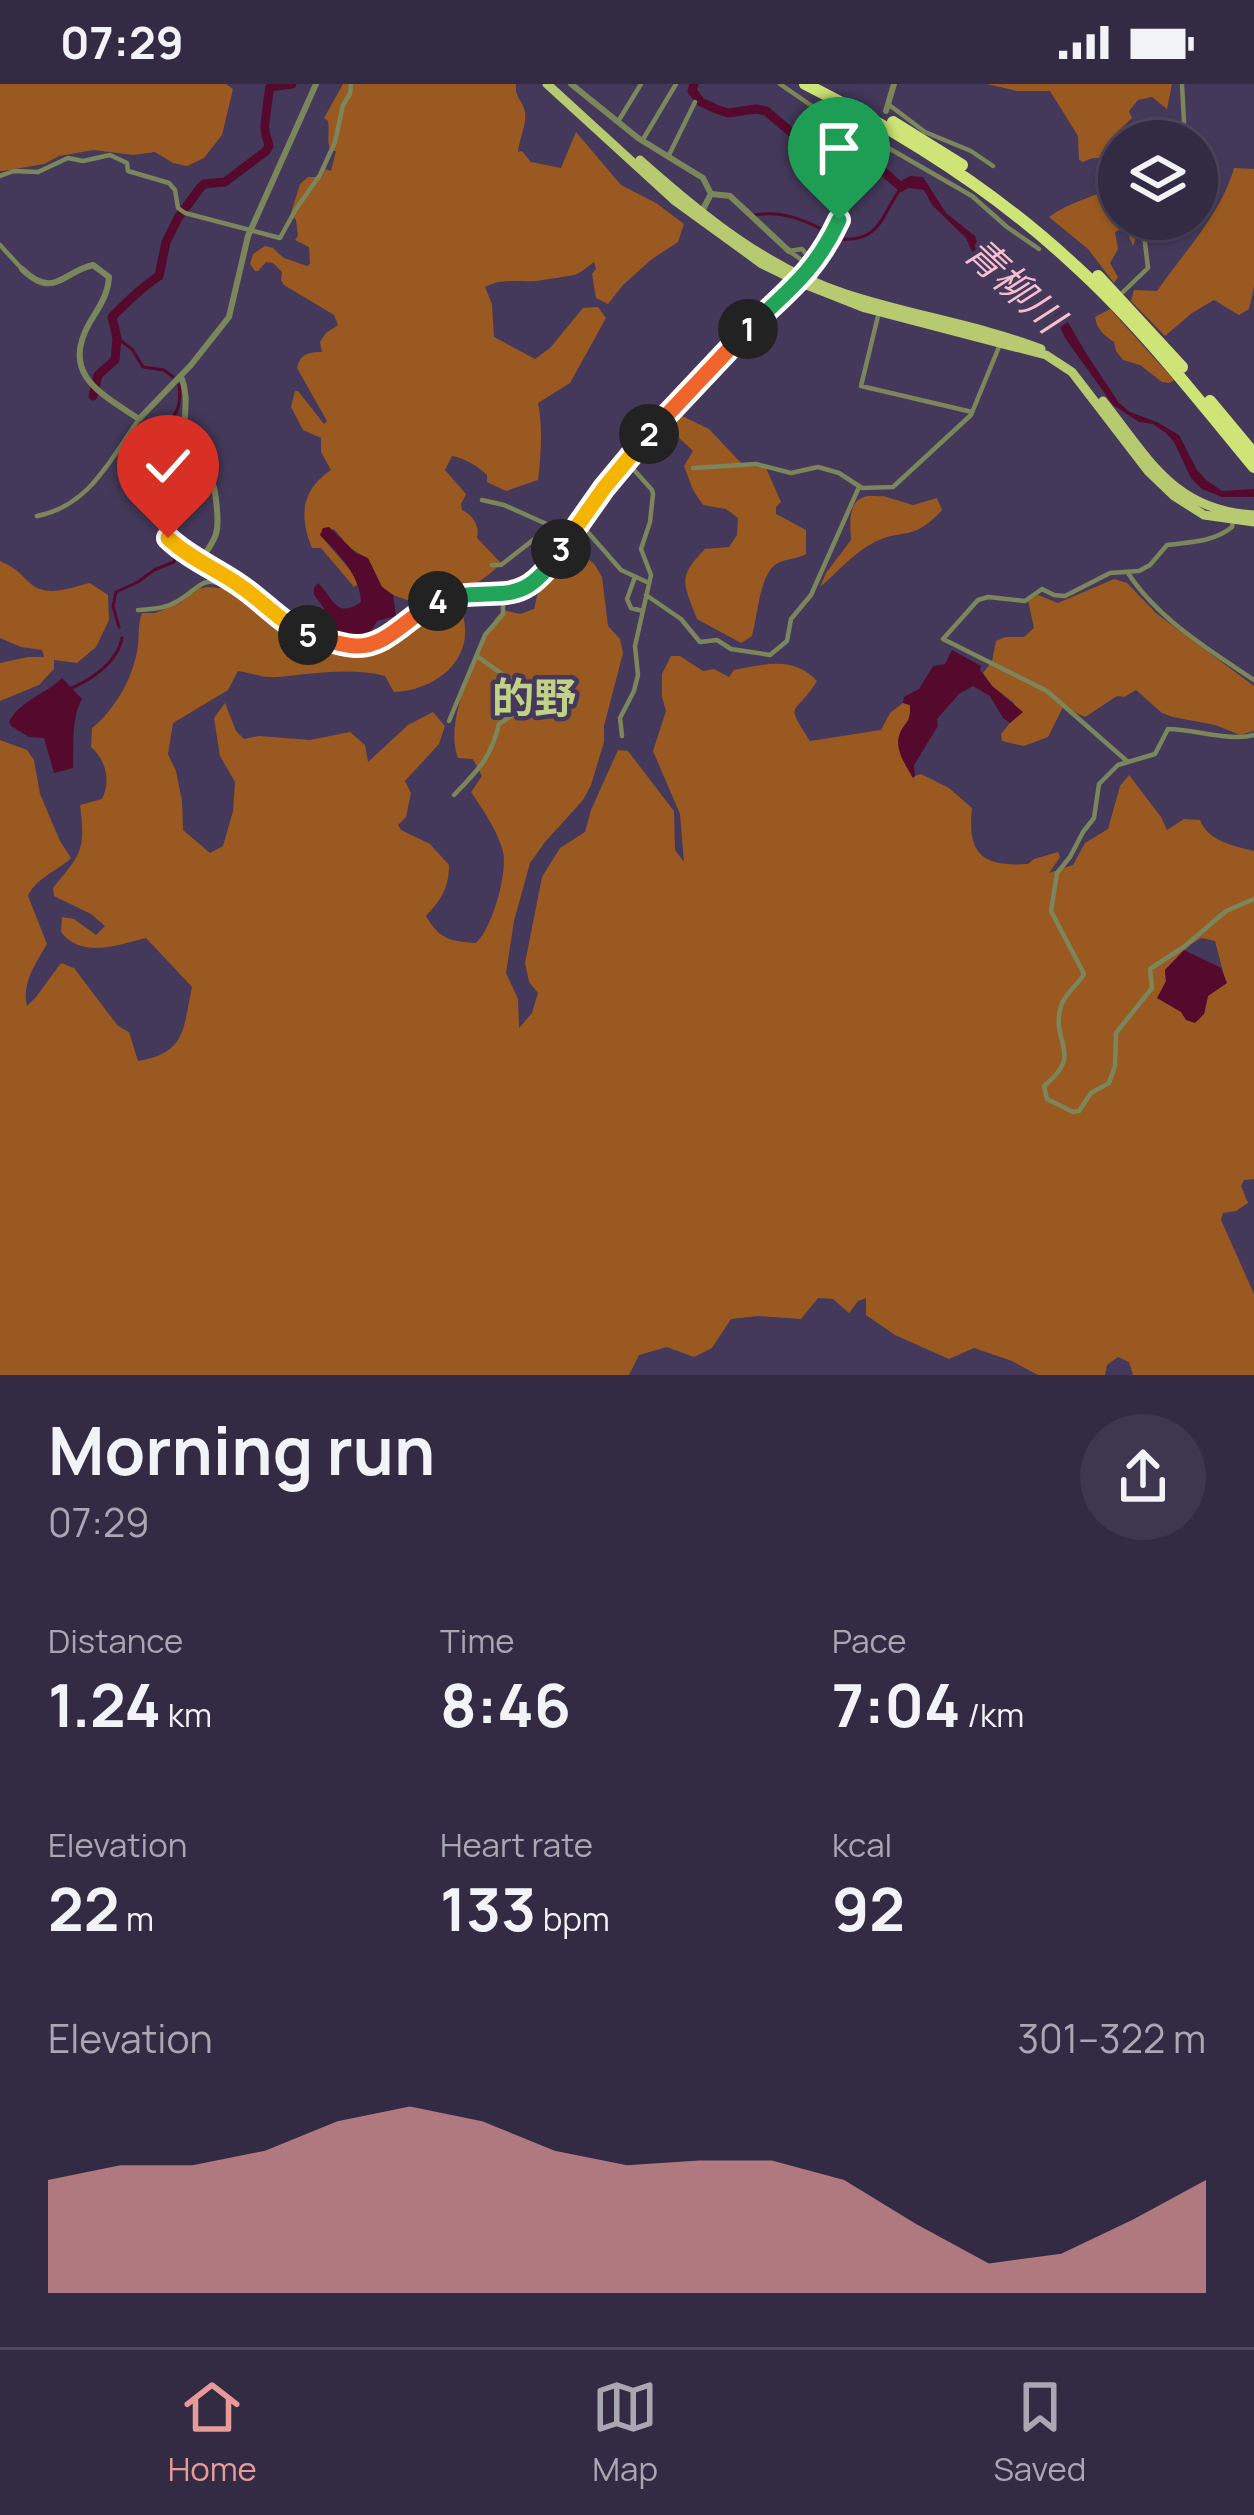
<!DOCTYPE html>
<html lang="en">
<head>
<meta charset="utf-8">
<style>
  :root { --surface:#332b44; --page:#3e374f; --text:#f1f3f6; --muted:#a9a7b2; --line:#4e475d; --accent:#e69b98 }
  body { margin:0; font-family:Manrope,"Noto Sans JP",sans-serif; background:var(--page); color:var(--text); height:100vh; display:flex; flex-direction:column; font-size:45px; white-space:nowrap }
  * { box-sizing:border-box; margin:0 }
  p { font-size:39px; color:var(--muted) }
  .icon { flex:none; width:66px; height:66px; fill:none; stroke:currentColor; stroke-width:2; stroke-linecap:round; stroke-linejoin:round }
  .map { position:relative; height:1291px; overflow:hidden }
  .details { display:flex; flex-direction:column; background:var(--surface); flex:1 }
  .details>* { flex:none }
  .controls { position:absolute; left:1098px; top:36px; display:grid; gap:24px }
  .controls a { display:grid; place-items:center; width:120px; height:120px; border-radius:50%; background:var(--surface); box-shadow:0 3px 9px #0004,0 0 0 3px var(--line); font-size:60px }
  .pin { position:absolute; display:grid; place-items:center; width:102px; height:102px; color:#fff; margin:-123px -51px; border-radius:50% 50% 50% 0; rotate:-45deg; box-shadow:0 0 12px #0007 }
  .pin .icon { rotate:45deg }
  .km { position:absolute; width:60px; height:60px; margin:-30px; border-radius:50%; background:#222; color:#fff; font-size:33px; line-height:60px; text-align:center }
  .round { display:grid; place-items:center; flex:none; width:126px; height:126px; border-radius:63px; background:var(--page) }
  .headline { display:flex; align-items:center; justify-content:space-between; height:204px; padding:0 48px }
  h1 { font-size:66px; font-weight:700; line-height:90px }
  .stats { display:grid; grid-template-columns:repeat(3,1fr); gap:18px; height:204px; padding:12px 48px }
  .stats div { display:grid; align-content:center }
  .stats b { font-size:60px; font-weight:700 }
  .stats small { font-size:33px; font-weight:400 }
  .stats p { font-size:33px }
  .chart { height:336px; padding:24px 48px }
  .chart p { display:flex; justify-content:space-between }
  .chart svg { width:100%; height:216px; margin-top:12px; fill:var(--accent); opacity:.7 }
  .status { display:flex; justify-content:space-between; align-items:center; height:84px; padding:0 60px; background:var(--surface); direction:ltr }
  .status svg { height:33px; fill:currentColor }
  .tabs { display:flex; justify-content:space-around; align-items:center; height:168px; border-top:3px solid var(--line); background:var(--surface); font-size:33px; color:var(--muted) }
  .tabs a { display:grid; justify-items:center; gap:6px }
  .tabs .current { color:var(--accent) }
  .map>svg:first-child { display:block }
</style>
</head>
<body>
<div class="status"><b>07:29</b><svg viewBox="0 0 49 12"><path d="M0 12V9h3v3zM5 12V6h3v6zM10 12V3h3v9zM15 12V0h3v12zM26 1h20v11H26zM47 4h2v5h-2z"/></svg></div>
<div class="map">
<svg width="1254" height="1291" viewBox="0 0 1254 1291">
  <rect width="100%" height="100%" fill="#44395a"/>
  <!-- green -->
  <path fill="#995920" fill-rule="evenodd" d="M0,0H226L233,5L222,51L204,74L187,82L173,79L155,68L133,71L94,66L59,72L44,80L3,87H0Z
    M343,0H516C515,16 523,15 525,28C527,40 519,56 518,68L522,67L531,78L561,84L576,48L621,101L656,119L684,140L678,158L652,175L623,201L608,220L596,214L592,190L596,185L594,178C588,182 583,187 577,190C572,192 542,196 536,197C517,198 501,194 485,203L492,220L494,253L535,275L550,264L583,224L598,223L606,234L570,299L538,319C543,343 541,372 538,396L506,407L487,398V391C478,382 464,374 452,372L445,386L466,410L461,420L462,426C473,431 480,442 477,454L501,479C491,491 474,500 462,510L447,506L437,508L439,514L412,518L388,509L377,497L368,475L350,464L334,445L320,451L352,488L358,500L354,503L321,464H312C299,432 301,406 331,386L321,368V354L303,346L291,323L295,307H298L324,340L327,337L297,284C300,270 309,268 322,268L320,258L326,249L338,241L334,231L284,201L281,196L282,188L273,179L266,178L258,187H255L250,180L253,170L265,162L273,164L284,174L307,182L310,180L309,163L295,156L298,152L296,136L291,129L300,100L308,93H322L325,85L331,87L336,67H331C326,58 330,47 328,37L324,34Z
    M987,0H1172L1167,25L1152,13L1138,16L1129,27L1132,34L1114,51L1119,60V96C1107,81 1104,67 1083,78L1079,76L1078,52L1050,7H1017Z
    M1234,84L1254,85V203L1249,225L1239,231L1214,216L1192,229L1165,252L1131,217L1134,206L1157,207C1184,168 1221,130 1234,84Z
    M1119,102V135H1146L1138,147L1133,162L1125,143L1115,148L1118,165L1110,179L1118,193L1114,199L1088,165L1049,133C1069,118 1095,112 1119,102Z
    M1110,225L1174,296L1170,299L1162,298L1140,281L1123,276L1116,267L1114,258C1104,251 1097,246 1095,233Z
    M680,331L709,345L743,381L766,384L781,418L776,423V430L806,446V470C797,475 786,475 778,479C759,489 758,532 752,552L741,559L697,535C684,500 676,494 705,465L729,463L737,451L738,434L726,425L703,421L693,406L684,382L693,367C682,355 674,354 674,336Z
    M883,412L913,421L937,414L942,426C912,459 904,443 873,459C853,469 837,489 820,503L826,489L851,456C851,444 846,419 864,413C870,411 877,413 883,412Z
    M572,467L582,469L595,481L602,493L608,542L620,555L623,569L604,642V658L591,701L583,716L545,758L530,779L514,837L506,889L518,915L519,944L532,929L538,909L529,898L525,879L542,793L560,764L585,748L591,726L618,666L628,667L674,727L675,766L684,778L680,730L653,667L666,627L662,613V590L671,572H680L703,587L714,585L729,593L734,586C765,580 794,572 817,597C794,634 784,616 810,657L881,646L890,629L903,619L910,621V634L904,645L912,693L921,690L949,704L972,724C967,770 982,783 1028,780L1034,775L1058,768L1060,773L1049,789L1073,781L1085,759L1108,745L1120,702L1129,691L1161,733L1167,746L1184,735L1200,736C1208,757 1233,762 1254,767V1095L1244,1096L1241,1102L1248,1119L1236,1127L1223,1129L1221,1136L1254,1210V1291H1133L1129,1278L1118,1273L1107,1281L1105,1291H1038L1012,1277L974,1264L949,1275L895,1251L866,1231V1214L858,1217L849,1229L833,1215L818,1214L801,1235L758,1232L731,1235L712,1264L694,1273L667,1263L639,1271L629,1291H0V656L27,666L34,676L40,710L60,757L71,774C57,787 35,795 28,812L47,860C36,879 21,900 27,922L36,913L61,879L74,884L118,942L129,948L138,977C187,969 183,944 192,903L146,854C117,861 82,875 61,848L62,833L74,835L96,851L105,842L91,830L54,812L53,804C81,770 86,767 80,721L102,715C111,697 106,676 91,663L92,644C114,627 132,595 137,568C140,554 137,542 142,529H155L180,519L197,505L207,503L231,505L256,525L295,537L298,542L348,552L369,551L380,554C402,541 434,519 460,523C480,571 439,606 394,608L385,592C349,583 314,590 277,593C264,594 250,589 238,587L228,606L173,639L168,670L176,687L182,717L183,746L210,769L223,762L233,727L235,698L220,672L214,634L225,619L236,647L244,655L259,652L310,656L350,648L365,661L368,678L408,641L433,628L445,642L439,660L405,697L411,709L406,733L398,741L401,746L430,760L449,781C449,804 441,816 426,832C440,856 450,857 476,859C492,845 508,788 503,768C498,747 483,726 471,708L482,692L473,675L458,674C443,636 478,570 495,535L503,526L520,530L534,525L538,508ZM1201,854L1215,857L1226,899L1208,912L1204,930L1158,915L1166,897L1165,886L1190,861Z
    M0,477C18,485 19,489 31,500C47,514 73,503 90,499L108,511L109,536L96,563L77,579L54,576V585L39,601L0,617V579L28,573H44L42,566L21,563L0,554Z
    M1114,495L1127,499L1157,530L1254,602V647L1240,651L1215,641L1173,633L1162,629L1136,606L1124,613L1117,612L1085,633L1063,623L1048,653L1024,662L1002,657L1001,650L1013,635L1014,619L992,602L983,589L992,577L996,557L1005,553H1024L1034,544L1028,516L1038,511L1058,519Z"/>
  <!-- water -->
  <path fill="#55092d" d="M910,92L923,93L946,129L975,152L980,169L1011,181L1024,190L1031,204L1056,218L1086,269L1119,319L1130,328L1157,338L1179,351L1197,386L1206,396L1222,407L1254,405V413H1222L1202,405L1191,394L1174,358L1166,349L1153,340L1139,338L1113,321L1065,254L1056,233L1038,216L1026,210L1016,191L974,172L966,154L932,121L924,106L909,104L901,108L895,101Z
    M329,443L356,469L368,474L382,503L393,511L396,532L377,537L369,551C344,552 322,548 297,542L295,537L315,535L324,528V524L314,511V504L318,499C333,513 336,536 361,518C360,491 338,469 320,451L323,444Z
    M952,566L981,582L980,586L992,602L1023,628L1010,639L1003,634L990,612L973,602L959,610L937,635L938,642L914,681L915,692L913,694C906,682 895,666 899,652C904,637 911,641 910,621L903,619L904,613L919,605L933,582L945,580Z
    M62,594L82,615C71,635 74,661 73,684L54,689L44,654L29,653L11,642L9,638C19,617 46,610 62,594Z
    M1184,866L1221,884L1227,899L1208,912L1204,930L1195,939L1186,936L1181,928L1157,914L1166,897L1165,886Z"/>
  <g fill="none" stroke-linecap="round" stroke-linejoin="round">
    <!-- stream -->
    <path stroke="#55092d" stroke-width="3" d="M755,131C781,126 805,136 827,148
      M839,155C881,159 881,131 901,104
      M117,254L132,265L143,283L164,286L173,293
      M176,457L172,420L153,401C153,396 160,352 161,348C162,345 166,343 168,340C179,327 181,318 179,301
      M119,543L113,522L116,508L138,498L154,486L174,478L177,466
      M67,606C90,597 118,578 122,554"/>
    <!-- river -->
    <path stroke="#55092d" stroke-width="9" d="M694,0L692,7L701,18L716,25L728,29L756,25L766,27L791,48L803,50L822,63L867,73L901,103L906,99
      M93,312L98,291L115,276L117,254L112,233C127,218 143,202 159,192L166,158L178,134L200,104L204,100L225,98L266,67L269,62C268,56 265,51 265,45C264,43 269,7 270,3L292,0"/>
    <!-- minor -->
    <path stroke="#7c865b" stroke-width="4.5" d="M780,0L835,38L878,58L972,112L1007,143L1039,165
      M1182,0L1185,57
      M888,20L925,48L971,67L993,82
      M619,36L641,0
      M642,57L676,0
      M668,73L695,18
      M0,92L14,87L38,88L68,74L83,77L110,71L127,79L128,87L169,99L175,106L178,124L185,129L280,154L296,125L320,91L335,58L343,21L350,10L351,0
      M0,161L22,185
      M802,165L807,171L803,177L789,167Z
      M1123,208L1148,184L1144,151L1152,135
      M878,232L861,302L972,328
      M121,366L137,384L139,394L138,411L142,419L172,459L239,500L290,542
      M693,384L756,380L791,389L818,383L839,389L862,404L893,403L971,331L1001,258
      M482,416L504,421L551,442
      M37,432C90,422 111,374 139,335
      M579,438L621,486L649,499
      M492,481H501L551,442L570,451
      M1128,489C1157,534 1210,567 1254,596
      M635,493L627,515L631,524L643,527
      M646,511L681,535L700,558L717,556L731,565L770,571L787,557L791,535L811,511L859,403
      M138,526C152,525 165,525 178,517C203,502 200,490 232,504L239,500
      M449,637L485,551L503,530V511L528,503L542,493L583,432L638,362L735,257L800,197
      M1254,651C1231,658 1194,645 1168,645L1155,670L1118,681L1099,700L1094,734L1083,748L1070,773L1057,789L1051,827L1084,890C1078,901 1065,909 1061,922C1050,960 1085,969 1044,1002L1047,1015L1073,1028L1079,1027L1091,1009L1109,999L1115,982L1116,949L1152,904L1150,885L1185,862L1226,827L1254,815
      M622,652L620,634L634,607L638,591L635,562L651,491L641,465L650,438L653,410L652,406L626,377
      M1128,678L1047,607L943,555L978,516L988,513L1025,517L1042,505L1054,511L1065,512L1110,489L1139,487L1150,481L1167,461C1190,458 1214,458 1232,443L1233,438
      M454,711C478,686 491,674 499,640L526,622L525,606L478,573"/>
    <!-- tertiary -->
    <path stroke="#7c865b" stroke-width="6" d="M571,0L638,54L703,94L711,110L702,127
      M886,27L894,0
      M712,110L730,112L789,167
      M22,185C54,216 62,188 93,181L109,193C108,211 99,223 90,238C60,290 100,309 139,335L191,281L229,233L248,152L316,0
      M804,193L826,163L869,83L881,49
      M181,292C191,318 181,332 186,358C191,384 199,379 211,397C215,402 215,410 216,416C220,447 218,453 199,478
      M290,542C318,558 361,572 389,550C405,539 418,525 436,518C458,509 480,511 503,511"/>
    <!-- primary -->
    <path stroke="#b7ca6f" stroke-width="9" d="M547,0L674,116L762,180L799,198L865,224L1046,271L1072,288L1148,387L1174,412L1204,431L1254,438
      M640,76C702,131 766,184 846,210C910,231 978,241 1041,265
      M1103,317C1148,374 1174,427 1254,431"/>
    <!-- motorway -->
    <path stroke="#cfe476" stroke-width="12" d="M805,0C901,48 992,105 1071,178C1139,239 1196,313 1254,383
      M893,38L962,81
      M1098,192L1182,283
      M1210,317L1254,370"/>
  </g>
  <g fill="none" stroke-linecap="round" stroke-linejoin="round">
    <defs>
      <path id="split-1" d="M748,245C787,207 815,188 839,136"/>
      <path id="split-2" d="M649,350L748,245"/>
      <path id="split-3" d="M561,465L604,404L649,350"/>
      <path id="split-4" d="M438,517C498,498 519,532 561,465"/>
      <path id="split-5" d="M308,551C324,555 339,561 355,562C387,564 410,530 438,517"/>
      <path id="split-6" d="M168,454C189,474 216,485 239,501C263,517 282,540 308,551"/>
    </defs>
    <!-- split-1 casing -->
    <use href="#split-1" stroke="#fff" stroke-width="24"/>
    <!-- split-2 casing -->
    <use href="#split-2" stroke="#fff" stroke-width="24"/>
    <!-- split-3 casing -->
    <use href="#split-3" stroke="#fff" stroke-width="24"/>
    <!-- split-4 casing -->
    <use href="#split-4" stroke="#fff" stroke-width="24"/>
    <!-- split-5 casing -->
    <use href="#split-5" stroke="#fff" stroke-width="24"/>
    <!-- split-6 casing -->
    <use href="#split-6" stroke="#fff" stroke-width="24"/>
    <!-- split-1 -->
    <use href="#split-1" stroke="#22a559" stroke-width="15"/>
    <!-- split-2 -->
    <use href="#split-2" stroke="#f0652b" stroke-width="15"/>
    <!-- split-3 -->
    <use href="#split-3" stroke="#f5b400" stroke-width="15"/>
    <!-- split-4 -->
    <use href="#split-4" stroke="#22a559" stroke-width="15"/>
    <!-- split-5 -->
    <use href="#split-5" stroke="#f0652b" stroke-width="15"/>
    <!-- split-6 -->
    <use href="#split-6" stroke="#f5b400" stroke-width="15"/>
  </g>
  <g text-anchor="middle" dominant-baseline="central" stroke-width="9" stroke-linejoin="round" paint-order="stroke">
    <!-- water labels -->
    <g font-size="39" font-style="italic" fill="#f6bfd0" stroke="#44395a">
      <text transform="translate(1015 200) rotate(43)">青柳川</text>
    </g>
    <!-- quarter labels -->
    <g font-size="42" font-weight="bold" fill="#c1d185" stroke="#44395a">
      <text x="534" y="613">的野</text>
    </g>
  </g>
</svg>
<div class="controls">
<a><svg class="icon" aria-label="layers" viewBox="0 0 24 24"><path d="M12 4l9 5-9 5-9-5zM3 14l9 5 9-5"/></svg></a>
</div>
<div class="pin" style="left:839px;top:136px;background:#1e9e55"><svg class="icon" aria-label="arrive" viewBox="0 0 24 24"><path d="M6 21V4h12l-3 4 3 4H6"/></svg></div>
<div class="pin" style="left:168px;top:454px;background:#d93025"><svg class="icon" aria-label="check" viewBox="0 0 24 24"><path d="M5 12l5 5 9-10"/></svg></div>
<b class="km" style="left:748px;top:245px">1</b>
<b class="km" style="left:649px;top:350px">2</b>
<b class="km" style="left:561px;top:465px">3</b>
<b class="km" style="left:438px;top:517px">4</b>
<b class="km" style="left:308px;top:551px">5</b>
</div>
<section class="details">
<div class="headline"><div><h1>Morning run</h1><p>07:29</p></div><a class="round"><svg class="icon" aria-label="share" viewBox="0 0 24 24"><path d="M12 15V3M7 8l5-5 5 5M5 13v7h14v-7"/></svg></a></div>
<div class="stats">
<div><p>Distance</p><b>1.24<small> km</small></b></div>
<div><p>Time</p><b>8:46</b></div>
<div><p>Pace</p><b>7:04<small> /km</small></b></div>
</div>
<div class="stats">
<div><p>Elevation</p><b>22<small> m</small></b></div>
<div><p>Heart rate</p><b>133<small> bpm</small></b></div>
<div><p>kcal</p><b>92</b></div>
</div>
<div class="chart"><p><span>Elevation</span>301–322 m</p>
<svg viewBox="0 0 160 44" preserveAspectRatio="none"><path d="M0 44V21L10 18L20 18L30 15L40 9L50 6L60 9L70 15L80 18L90 17L100 17L110 21L120 30L130 38L140 36L150 29L160 21V44z"/></svg>
</div>
</section>
<nav class="tabs">
<a class="current"><svg class="icon" aria-label="home" viewBox="0 0 24 24"><path d="M3 11l9-7 9 7M6 9v11h12V9"/></svg>Home</a>
<a><svg class="icon" aria-label="map" viewBox="0 0 24 24"><path d="M3 6l6-2 6 2 6-2v14l-6 2-6-2-6 2zM9 4v14M15 6v14"/></svg>Map</a>
<a><svg class="icon" aria-label="saved" viewBox="0 0 24 24"><path d="M7 4h10v16l-5-4-5 4z"/></svg>Saved</a>
</nav>
</body>
</html>
